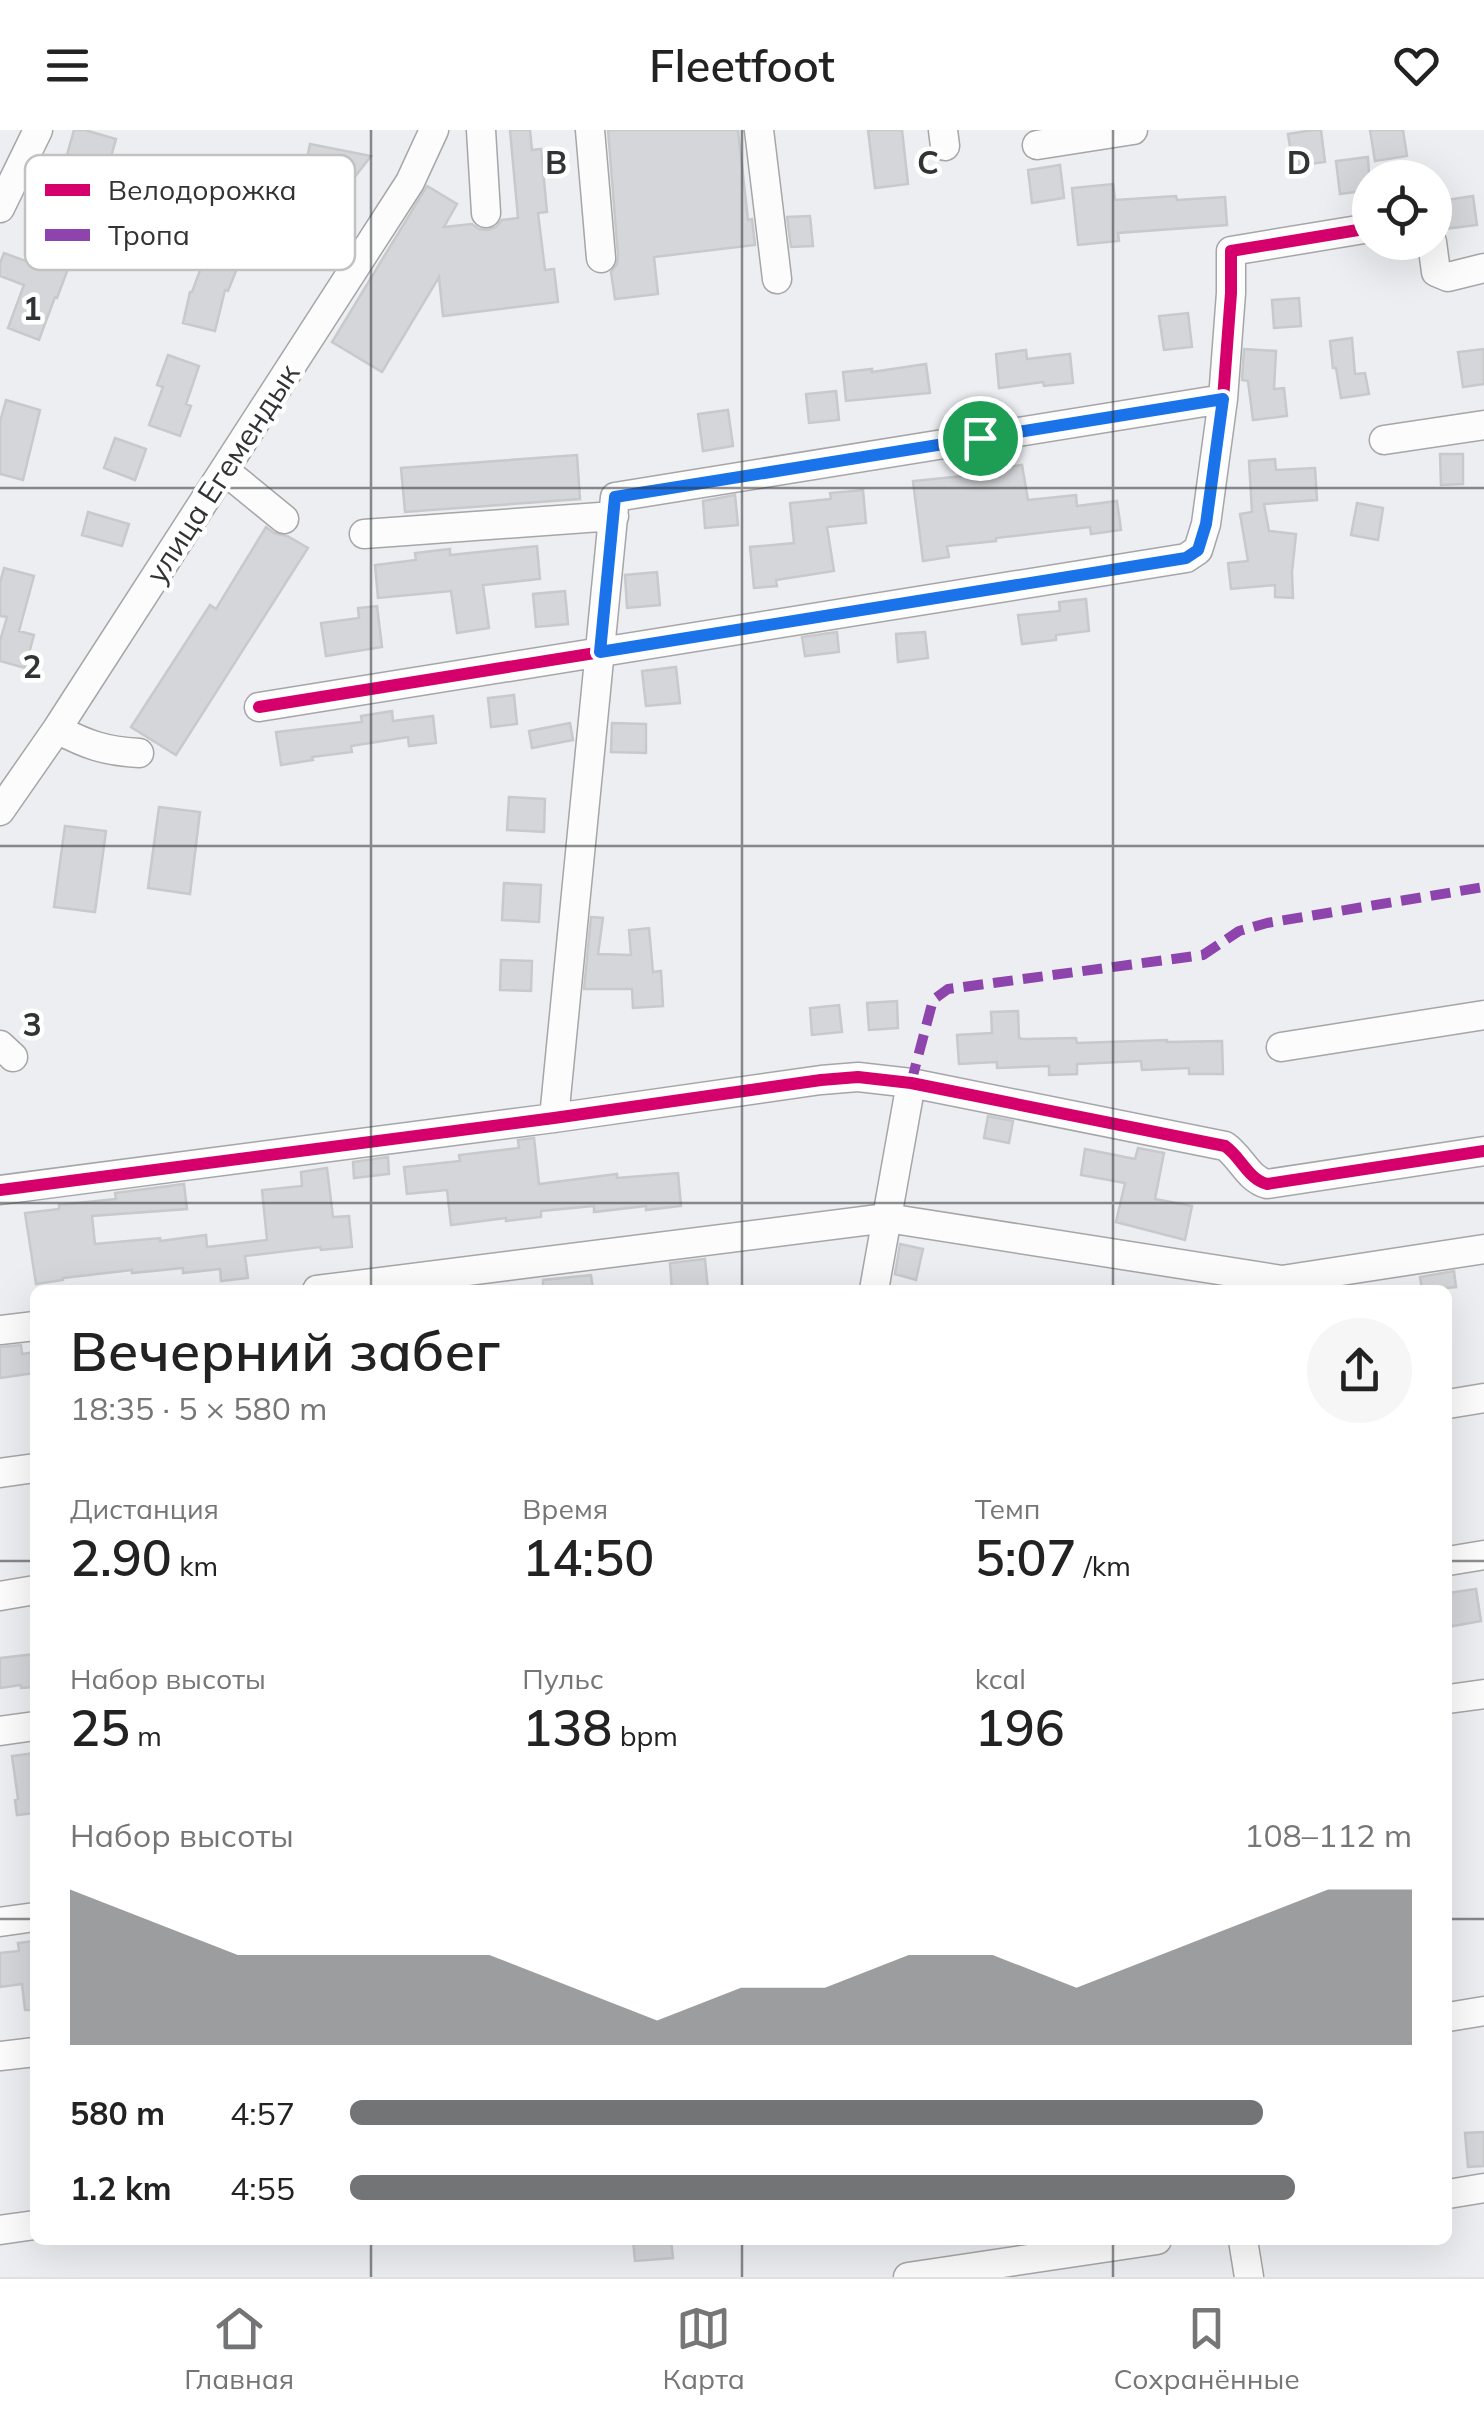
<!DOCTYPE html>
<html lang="ru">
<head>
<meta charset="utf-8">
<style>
  :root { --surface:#fff; --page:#f6f6f6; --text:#222; --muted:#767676; --line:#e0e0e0; --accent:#737476 }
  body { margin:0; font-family:Mulish,sans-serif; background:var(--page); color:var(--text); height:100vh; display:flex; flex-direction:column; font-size:38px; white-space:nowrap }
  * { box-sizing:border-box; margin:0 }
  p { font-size:32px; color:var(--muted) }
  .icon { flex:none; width:55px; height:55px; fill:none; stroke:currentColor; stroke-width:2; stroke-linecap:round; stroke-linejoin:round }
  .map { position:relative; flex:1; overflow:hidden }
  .drawer { position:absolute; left:30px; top:1155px; width:1422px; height:960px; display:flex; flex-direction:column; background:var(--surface); border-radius:15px; box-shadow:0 10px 40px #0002 }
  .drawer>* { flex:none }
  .tools { position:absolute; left:1352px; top:30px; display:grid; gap:20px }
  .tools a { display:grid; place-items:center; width:100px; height:100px; border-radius:50%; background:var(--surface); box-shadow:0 10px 40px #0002; font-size:50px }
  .pin { position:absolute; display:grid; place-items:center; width:85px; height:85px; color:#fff; margin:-42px; border:5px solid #fff; border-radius:50%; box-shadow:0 2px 10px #0007 }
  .round { display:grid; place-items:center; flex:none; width:105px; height:105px; border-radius:52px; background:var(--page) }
  .head { display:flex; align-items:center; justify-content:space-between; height:170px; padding:0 40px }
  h1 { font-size:55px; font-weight:600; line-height:75px }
  .metrics { display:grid; grid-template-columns:repeat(3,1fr); gap:15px; height:170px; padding:10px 40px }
  .metrics div { display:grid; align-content:center }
  .metrics b { font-size:50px; font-weight:600 }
  .metrics small { font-size:28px; font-weight:400 }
  .metrics p { font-size:28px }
  .chart { height:280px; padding:20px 40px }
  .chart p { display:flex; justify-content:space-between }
  .chart svg { width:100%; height:180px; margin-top:10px; fill:var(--accent); opacity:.7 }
  ul { padding:0 40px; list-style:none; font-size:32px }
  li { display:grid; grid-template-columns:160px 120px 1fr; align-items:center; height:75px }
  li i { height:25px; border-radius:12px; background:var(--accent) }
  header { display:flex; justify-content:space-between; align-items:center; height:130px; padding:0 40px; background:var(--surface); font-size:45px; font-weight:600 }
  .menu { display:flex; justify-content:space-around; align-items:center; height:140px; border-top:2px solid var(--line); background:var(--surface); font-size:28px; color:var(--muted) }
  .menu a { display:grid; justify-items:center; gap:5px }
  .menu .active { color:var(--accent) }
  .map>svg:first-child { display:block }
</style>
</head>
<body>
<header><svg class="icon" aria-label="menu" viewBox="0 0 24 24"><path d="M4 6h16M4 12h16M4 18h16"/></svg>Fleetfoot<svg class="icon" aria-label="heart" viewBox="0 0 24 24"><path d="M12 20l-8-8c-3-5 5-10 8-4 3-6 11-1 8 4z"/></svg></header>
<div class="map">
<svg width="1484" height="2147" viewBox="0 0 1484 2147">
  <rect width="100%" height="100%" fill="#eceef1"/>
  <!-- building -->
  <path fill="#d5d6d9" stroke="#c8c9cb" stroke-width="2.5" d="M74,0H85L116,9L108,37L67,25Z
    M510,0H530L532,20L541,19L547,82L538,83L545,140L554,139L558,172L443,186L439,147L382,242L332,212L427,56L457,74L444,97L472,94L479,99L488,100L496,97L502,90L518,88Z
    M608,0H738L748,90L752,89L755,115L654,127L658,164L615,169L611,142L617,134L618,126Z
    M868,0H902L908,54L875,58Z
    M1313,0H1321L1325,32L1293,36L1288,4Z
    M1370,0H1403L1407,26L1375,31Z
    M310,14L371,26L347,57L328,54L323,79L315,78L308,121L275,115L281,83L295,86Z
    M1368,27L1370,60L1340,64L1336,31Z
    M1060,35L1064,68L1032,73L1028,40Z
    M1113,54L1115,70L1176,66L1177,70L1225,67L1227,95L1118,103L1119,111L1078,115L1072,58Z
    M1473,66L1477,95L1444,99L1440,71Z
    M49,84L87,98L77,125L74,123L57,168L55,167L39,210L8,198L24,155L0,146V133L4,123L31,133Z
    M810,86L813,116L791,117L787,87Z
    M208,119L240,131L228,161L225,160L215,201L183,193L190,162H192Z
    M1299,168L1301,196L1274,198L1272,170Z
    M1188,183L1192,217L1164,220L1159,186Z
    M1352,208L1355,244L1365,243L1369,264L1341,268L1336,238H1333L1330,211Z
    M1244,219L1276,221L1274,259L1284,258L1287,286L1253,290L1248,251L1242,250Z
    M1484,219V254L1463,257L1458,222Z
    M1026,220L1027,229L1070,224L1073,253L1044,256L1043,252L999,258L996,224Z
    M168,225L199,236L186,274L191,276L180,306L149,295L163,257L157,255Z
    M926,234L930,263L846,271L843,242L872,239V242Z
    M836,261L839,290L809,293L806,264Z
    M6,270L40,280L23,350L0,344V292Z
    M728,280L733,316L703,321L698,284Z
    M115,308L146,319L135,350L104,338Z
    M1440,324H1463V354L1441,355Z
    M577,325L580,369L405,382L401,338Z
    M1275,329L1276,340L1315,338L1317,370L1264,374L1269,401L1296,404L1292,442L1293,468L1275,467V455L1231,459L1228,433L1248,431L1240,384L1252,382L1249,331Z
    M1022,335L1028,370L1076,365L1077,376L1117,371L1121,400L1091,404L1090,397L996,408V411L947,416L949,427L923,431L913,351L993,343V339Z
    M863,360L866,393L827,397L834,441L776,450L777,456L754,458L750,417L794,413L790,373L831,369L830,363Z
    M735,365L738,395L705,398L703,371Z
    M1357,373L1383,378L1378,410L1351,405Z
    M88,382L129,394L122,416L82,405Z
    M266,397L274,403L287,406L308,418L176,625L131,597L210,475L216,479Z
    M537,416L540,449L483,455L489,498L457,503L451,461L378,468L375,435L416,430L415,423L450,419V425Z
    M4,438L34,446L19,501L34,505L25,538L0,531V511L7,487L0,486V453Z
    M657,442L660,475L627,478L625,445Z
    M565,461L568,494L536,497L533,464Z
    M1086,469L1089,501L1056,505V510L1022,514L1018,485L1060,481L1059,472Z
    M377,476L382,517L326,526L321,493L359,488L358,478Z
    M837,502L839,522L805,526L802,507Z
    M925,502L928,528L898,532L896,504Z
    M676,537L680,573L646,576L642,541Z
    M514,565L517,594L491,597L488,568Z
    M392,581L393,591L433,586L436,613L409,616L408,607L351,616L352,622L312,627L313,630L281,635L276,602L362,592L361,586Z
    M570,593L573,610L532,618L529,601Z
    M612,593L646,594V623L611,622Z
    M509,667L545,669L544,702L507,700Z
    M159,677L200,682L190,764L148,758Z
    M65,696L106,701L95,782L54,777Z
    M504,753L541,755L539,792L502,790Z
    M591,787L603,788L598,824L631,825L629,800L649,798L653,842L661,841L663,876L633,878L632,859H584Z
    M501,830L532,831L531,861L500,860Z
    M897,871L898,898L869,900L867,873Z
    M839,875L842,902L812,905L810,878Z
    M1018,881L1019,908L1023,909L1076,908L1077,913L1167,910V912L1222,911L1223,944H1189V938L1142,940L1141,931L1077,934V944L1049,945V936L997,938V932L959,934L957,905L992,903L991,882Z
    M988,986L1013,991L1009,1013L984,1008Z
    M534,1008L539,1054L617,1044V1048L678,1043L681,1076L646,1080V1076L594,1082V1076L541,1081V1087L506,1091V1088L451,1095L447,1060L407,1064L404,1037L460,1031L459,1025L519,1018L518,1010Z
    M1138,1018L1164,1023L1155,1069L1192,1076L1185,1110L1116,1092L1125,1053L1081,1045L1085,1019L1135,1029Z
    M388,1027L389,1044L354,1048L353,1032Z
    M327,1038L333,1087L349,1086L352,1117L321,1120L320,1117L245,1126L248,1148L221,1151L220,1139L183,1143V1138L132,1143V1140L63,1148V1150L36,1154L25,1083L59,1079V1075L116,1069L115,1063L184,1054L187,1079L92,1086L95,1114L160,1108V1111L206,1105L207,1117L267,1110L262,1060L302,1056L301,1042Z
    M900,1114L923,1119L916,1150L895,1144Z
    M705,1129L708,1160H672L670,1133Z
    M1454,1141L1456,1157L1422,1160L1420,1147Z
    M591,1145L593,1160H543V1150Z
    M21,1215L22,1224L35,1222V1243L0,1248V1217Z
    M1476,1459L1481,1491L1448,1497V1463Z
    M35,1524V1557L21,1558V1555L0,1558V1528Z
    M35,1623V1683L17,1685L15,1670L18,1669L12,1626Z
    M35,1811V1880H25L22,1854L0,1857V1823L19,1821L18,1813Z
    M1484,2002V2036L1468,2037L1465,2003Z
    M633,2110H671L673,2128L635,2131Z"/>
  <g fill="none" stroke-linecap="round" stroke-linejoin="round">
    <defs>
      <path id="minor" d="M481,0L486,83
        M590,0L601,128
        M759,0L777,149
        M943,0L945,16
        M1037,15L1133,0
        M0,78L38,0
        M1432,112L1436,142L1448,147L1484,138
        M1384,310L1484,295
        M224,340L284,389
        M364,404L614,386
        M259,577L1186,428L1198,420L1206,394L1223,269L1231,163V121L1370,98
        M57,599C87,615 105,621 139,623
        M0,681L57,599L410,52L434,0
        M0,915L13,927
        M1281,917L1484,885
        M554,988L615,367L1223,269
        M0,1060L554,988L821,950L858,947L911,953L1225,1016C1241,1027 1248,1049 1267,1054L1484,1021
        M317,1160L887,1088L1282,1150L1484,1119
        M874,1160L911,953
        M0,1200L35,1196
        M1448,1274L1484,1268
        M0,1343L35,1338
        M1448,1431L1484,1425
        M0,1466L35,1460
        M1448,1569L1484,1564
        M0,1601L35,1596
        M0,1792L35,1787
        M1448,1887L1484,1881
        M0,1926L35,1922
        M1448,2064L1484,2058
        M0,2100L35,2095
        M1243,2110L1249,2147
        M908,2147L1157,2110"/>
    </defs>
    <!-- minor casing -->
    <use href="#minor" stroke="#a6a6a8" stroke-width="31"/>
    <!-- minor -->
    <use href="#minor" stroke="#fcfcfd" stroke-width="28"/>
    <!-- quiet -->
    <path stroke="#8e44ad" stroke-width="10" stroke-dasharray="20 10" stroke-linecap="butt" d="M911,953L933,870L948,859L1203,825L1239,801L1267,793L1484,757"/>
    <defs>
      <path id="cycleway" d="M259,577L1186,428L1198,420L1206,394L1223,269L1231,163V121L1370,98
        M0,1060L554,988L821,950L858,947L911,953L1225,1016C1241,1027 1248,1049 1267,1054L1484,1021"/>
    </defs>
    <!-- cycleway casing -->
    <use href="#cycleway" stroke="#fff" stroke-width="19"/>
    <!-- cycleway -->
    <use href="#cycleway" stroke="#d6006c" stroke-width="12"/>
  </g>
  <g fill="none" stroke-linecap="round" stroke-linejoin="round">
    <defs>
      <path id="route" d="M1223,269L1206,394L1198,420L1186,428L600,522L615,367Z"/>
    </defs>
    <!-- route casing -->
    <use href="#route" stroke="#fff" stroke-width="20"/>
    <!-- route -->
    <use href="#route" stroke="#1a73e8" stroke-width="12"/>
  </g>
  <!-- grid -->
  <path fill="none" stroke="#323334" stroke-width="2.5" stroke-opacity="0.55" d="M371,0V1160M742,0V1160M1113,0V1160M0,358H1484M0,716H1484M0,1073H1484M0,1431H35M1448,1431H1484M0,1789H35M1448,1789H1484M371,2110V2147M742,2110V2147M1113,2110V2147"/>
  <g text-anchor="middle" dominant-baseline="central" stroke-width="9" stroke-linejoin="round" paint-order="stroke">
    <!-- street labels -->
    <g font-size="30" fill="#323334" stroke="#fff">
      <text transform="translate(222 343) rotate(-57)">улица Егемендык</text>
    </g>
  </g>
  <!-- legend -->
  <rect x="25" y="25" width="330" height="115" rx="15" fill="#fff" stroke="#c2c2c2" stroke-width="2.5"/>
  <rect x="45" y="54" width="45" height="12" fill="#d6006c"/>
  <rect x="45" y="99" width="45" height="12" fill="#8e44ad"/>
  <g font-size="28" fill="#323334">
    <text x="108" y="70">Велодорожка</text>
    <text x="108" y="115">Тропа</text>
  </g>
  <g font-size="32" text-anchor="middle" font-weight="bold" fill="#323334" stroke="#fff" stroke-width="9" stroke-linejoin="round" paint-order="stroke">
    <text x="556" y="44">B</text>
    <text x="928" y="44">C</text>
    <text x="1299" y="44">D</text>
    <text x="32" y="190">1</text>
    <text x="32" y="548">2</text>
    <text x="32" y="906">3</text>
  </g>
</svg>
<div class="tools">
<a><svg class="icon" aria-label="locate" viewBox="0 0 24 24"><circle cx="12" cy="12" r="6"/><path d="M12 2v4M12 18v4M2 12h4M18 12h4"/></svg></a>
</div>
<div class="pin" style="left:980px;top:308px;background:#1e9e55"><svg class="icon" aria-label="arrive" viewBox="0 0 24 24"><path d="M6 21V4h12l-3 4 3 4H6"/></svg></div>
<section class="drawer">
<div class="head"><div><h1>Вечерний забег</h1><p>18:35 · 5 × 580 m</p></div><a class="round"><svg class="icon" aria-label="share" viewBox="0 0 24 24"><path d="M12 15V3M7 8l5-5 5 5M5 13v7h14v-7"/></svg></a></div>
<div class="metrics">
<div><p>Дистанция</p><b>2.90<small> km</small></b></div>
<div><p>Время</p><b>14:50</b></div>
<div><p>Темп</p><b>5:07<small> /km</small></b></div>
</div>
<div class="metrics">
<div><p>Набор высоты</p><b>25<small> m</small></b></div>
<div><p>Пульс</p><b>138<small> bpm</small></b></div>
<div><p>kcal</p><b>196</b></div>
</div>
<div class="chart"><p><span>Набор высоты</span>108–112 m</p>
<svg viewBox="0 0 160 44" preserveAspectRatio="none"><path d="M0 44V6L10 14L20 22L30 22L40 22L50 22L60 30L70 38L80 30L90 30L100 22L110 22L120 30L130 22L140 14L150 6L160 6V44z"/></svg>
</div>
<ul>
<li><b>580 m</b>4:57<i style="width:86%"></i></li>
<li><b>1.2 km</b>4:55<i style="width:89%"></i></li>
</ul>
</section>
</div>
<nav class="menu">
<a class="active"><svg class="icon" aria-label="home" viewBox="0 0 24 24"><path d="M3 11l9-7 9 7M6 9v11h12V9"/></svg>Главная</a>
<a><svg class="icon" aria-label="map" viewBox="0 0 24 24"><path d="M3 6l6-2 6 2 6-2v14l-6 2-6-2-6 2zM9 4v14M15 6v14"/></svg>Карта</a>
<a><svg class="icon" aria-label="saved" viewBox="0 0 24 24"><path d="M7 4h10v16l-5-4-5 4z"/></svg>Сохранённые</a>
</nav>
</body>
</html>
